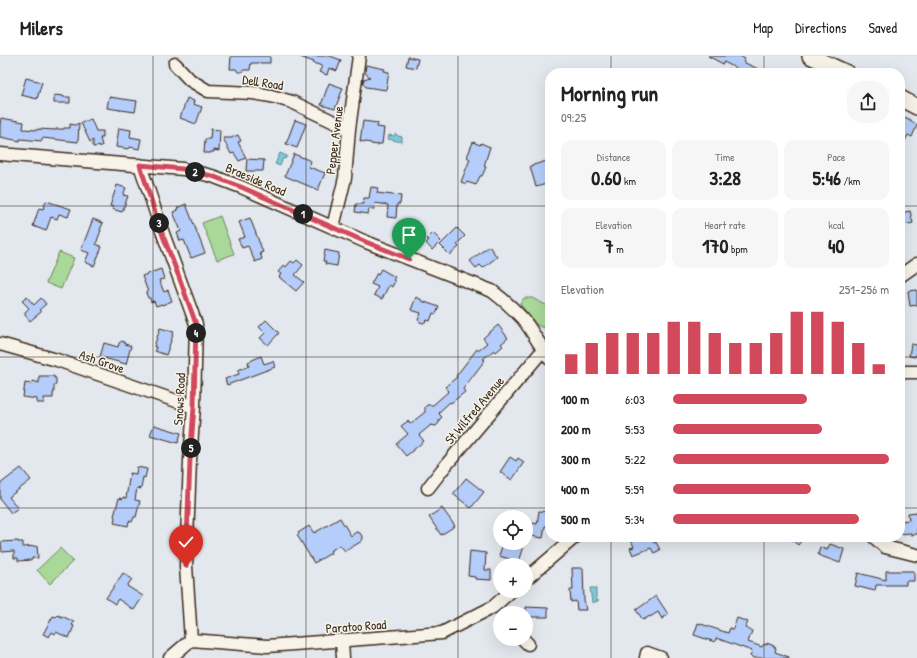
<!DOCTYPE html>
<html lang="en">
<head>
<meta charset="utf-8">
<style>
  :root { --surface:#fff; --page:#f6f6f6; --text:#222; --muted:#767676; --line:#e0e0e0; --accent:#d1495b }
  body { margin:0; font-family:"Patrick Hand",sans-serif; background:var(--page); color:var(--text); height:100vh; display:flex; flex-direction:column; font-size:15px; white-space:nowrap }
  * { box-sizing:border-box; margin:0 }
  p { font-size:13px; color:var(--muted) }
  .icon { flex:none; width:22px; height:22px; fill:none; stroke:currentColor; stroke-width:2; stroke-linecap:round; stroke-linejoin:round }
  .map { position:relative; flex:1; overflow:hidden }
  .drawer { position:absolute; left:545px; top:12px; width:360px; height:474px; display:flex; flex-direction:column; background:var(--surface); border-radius:16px; box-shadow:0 4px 16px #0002 }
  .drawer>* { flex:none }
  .tools { position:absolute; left:493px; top:454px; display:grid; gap:8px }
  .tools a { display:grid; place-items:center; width:40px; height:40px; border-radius:50%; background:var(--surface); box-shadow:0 4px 16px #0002; font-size:20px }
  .pin { position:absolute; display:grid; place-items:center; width:34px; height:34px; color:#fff; margin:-41px -17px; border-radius:50% 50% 50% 0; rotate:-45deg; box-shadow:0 0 4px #0007 }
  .pin .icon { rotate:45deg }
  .km { position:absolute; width:20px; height:20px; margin:-10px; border-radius:50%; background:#222; color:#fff; font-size:11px; line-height:20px; text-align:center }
  .round { display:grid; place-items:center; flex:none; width:42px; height:42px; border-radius:16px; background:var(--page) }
  .overview { display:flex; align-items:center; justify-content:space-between; height:68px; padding:0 16px }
  h1 { font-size:22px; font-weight:800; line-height:30px }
  .figures { display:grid; grid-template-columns:repeat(3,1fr); gap:6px; height:68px; padding:4px 16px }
  .figures div { display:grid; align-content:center; border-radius:10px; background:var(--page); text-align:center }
  .figures b { font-size:20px; font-weight:800 }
  .figures small { font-size:11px; font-weight:400 }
  .figures p { font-size:11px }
  .chart { height:112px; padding:8px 16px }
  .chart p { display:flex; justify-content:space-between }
  .chart svg { width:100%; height:72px; margin-top:4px; stroke:var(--accent); stroke-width:6 }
  ul { padding:0 16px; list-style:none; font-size:13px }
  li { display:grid; grid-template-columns:64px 48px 1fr; align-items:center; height:30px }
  li i { height:10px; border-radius:5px; background:var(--accent) }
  header { display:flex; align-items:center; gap:24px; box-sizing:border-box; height:56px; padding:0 20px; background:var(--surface); border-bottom:1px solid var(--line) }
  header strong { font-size:19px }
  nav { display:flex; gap:22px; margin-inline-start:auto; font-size:14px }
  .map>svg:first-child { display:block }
</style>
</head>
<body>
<header>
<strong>Milers</strong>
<nav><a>Map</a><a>Directions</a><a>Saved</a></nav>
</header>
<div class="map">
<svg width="917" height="602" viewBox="0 0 917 602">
  <rect width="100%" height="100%" fill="#e3e8ee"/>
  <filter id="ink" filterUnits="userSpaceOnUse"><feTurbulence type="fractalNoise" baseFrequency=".025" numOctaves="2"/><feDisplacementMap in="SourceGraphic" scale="8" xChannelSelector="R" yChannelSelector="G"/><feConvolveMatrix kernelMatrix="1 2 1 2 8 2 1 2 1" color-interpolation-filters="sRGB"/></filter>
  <g filter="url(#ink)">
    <!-- green -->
    <path fill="#a9d999" stroke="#72825c" d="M220,160L234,198L217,204L202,167Z
      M59,196L74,202L61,233L46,227Z
      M524,242H532L550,251V270L547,273L537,269L520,248Z
      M60,492L73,505L50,528L37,514Z"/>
    <!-- water -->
    <path fill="#7ccad9" stroke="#628a8e" d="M396,78L398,80L402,81V86L388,83L389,79L393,80Z
      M280,97L287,100L285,103L283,102L280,110L275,108Z
      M590,532H596V544H598V545L592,547Z"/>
    <!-- building -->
    <path fill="#b4cdfb" stroke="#3b2a1e" d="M231,0H270V7H251L250,14H244L241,16H238L236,13H230Z
      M300,0H330L341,4L337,15L329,12L327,19L319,16L322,10L313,7L314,6L300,1Z
      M708,0H740L745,3L743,6L767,17H740L741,15L724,6L723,8Z
      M408,1L418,3L416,12L406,10Z
      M366,9L385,13L384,15L389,16L386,34L366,31L363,28L364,23L370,21L365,17Z
      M26,22L42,26L37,43L21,39Z
      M329,27L343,32L335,53L321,49Z
      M54,39L63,40V41H70V47H54Z
      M109,41L137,45L135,56L107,52Z
      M187,42L194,45L193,48L202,51L196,68L180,62Z
      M900,59L911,64H910L917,69L912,81L908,79L900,94Z
      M1,62L24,66L23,73L38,74V73L56,74V73H64V72H70V68L75,69L79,67L78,86L42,82V85L20,83V85L0,81V69Z
      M91,63L96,75H103V82H100L102,90L93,91V84L90,86L81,67Z
      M295,64L306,68L297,92L286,88Z
      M363,65L378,67L377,71L384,72L382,88H378V89L371,88V87L360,85Z
      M119,72L131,74L130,81L141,83L139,93L130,91L129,93L116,91Z
      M211,73L220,74L219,95L214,94V96H211V97H204L205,83H210Z
      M238,79L241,85L238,86L246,102L239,105L234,97L231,98L223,82H231Z
      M473,86L480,89L481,87L490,91L484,110L486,111L482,120H480L476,129L467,126L466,128L461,126L470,103L467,101Z
      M294,98L311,105L309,111L325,117L318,134L285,120Z
      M247,103L264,104L263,115H246Z
      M550,104V127L536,131L530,110Z
      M117,129L126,132L123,139L128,140L122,156L112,153L113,151L110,150Z
      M371,131L378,132L377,137L401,140L400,148H397L396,162L387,161L388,149L375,147L374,153H369L368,158L355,156L356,148H363L364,142H369Z
      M46,145L71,153L68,161L59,158L57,163L51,161L46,175L33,170L39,152L43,153Z
      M186,148L205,197L191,202L184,184L180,185L177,177L181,175L173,156L178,154L177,152Z
      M910,155L913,167L900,170V157Z
      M250,162L263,196L260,197L262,203L255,206L248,190L242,192L238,183L245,181L239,166Z
      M93,163L103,167L100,174H101L96,188L102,191L94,210L85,206L89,197L81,194Z
      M457,172L465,180L457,188L459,191L450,199L440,189Z
      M433,177L441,185L432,194L426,187L429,184L427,183Z
      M489,190L497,201L483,212L480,209L476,212L470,205Z
      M325,194L339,197L337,210L325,208L326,206L323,205Z
      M297,204L303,209L295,219L304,226L296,235L279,221L281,218L278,216L284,209L286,211L291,205L294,207Z
      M161,213L164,223L159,224L164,236L168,234L172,245L162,249V248L156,250L154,245L151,246L150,242H148L146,237L148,236L142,220Z
      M381,213L395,221L393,224L395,225L392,231L389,229L382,243L374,239L378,231L371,228L377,217L378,218Z
      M917,234V249L910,250L908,235Z
      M27,241L34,249L41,242L46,248L39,254L41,256L30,265L25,259V256L29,252L22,245Z
      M416,241L422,244V245L439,251L436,258L433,257L430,265L427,264L425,266L423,267L420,266L418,264L421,257L411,254Z
      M266,264L279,277L268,289L260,282L265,277L259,271Z
      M498,269L508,282L501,288L503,290L496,296L494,294L483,303L485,304L463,333L465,336L451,347L450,346L439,356L440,357L439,358L442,361L439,364V367L436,370L431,369L419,379L424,385L406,400L396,388L408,378L401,370L408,365L410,368L425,356V351L427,349H433L449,335L445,331L457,321L456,320L477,293L478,294L487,287L483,282Z
      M160,272L174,276L166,299L155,295L156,291H154Z
      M122,285L124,286L125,288L131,290L126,308L100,301L104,287L118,291L119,287Z
      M911,288L917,289V299H916L915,301L909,300Z
      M261,300L264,308L273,305L275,311L227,329L225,323L239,318L238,314L249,310L248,306Z
      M39,320H54V322H56V329H54V337H53V342H44V347H37V343L23,341L25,327L32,328L33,325L39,327Z
      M154,369L181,377L178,387L150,379Z
      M510,401L516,405L518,402L524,406L512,424L500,416Z
      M137,411L147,413L145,422L143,421L141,433L137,432L135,444L140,445L136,461H134L132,466L129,465L128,470L114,467L115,461L114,460L119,442L123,443V441L126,442L130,417L136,418Z
      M21,412L31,424L9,441L18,452L11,457L0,443V428Z
      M466,422L484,436L471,452L453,438Z
      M442,452L455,470L441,479L429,461Z
      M539,455L550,456V471L545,470L543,482L530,480L532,467L537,468Z
      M917,456V478L911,479V477L900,478V469H901V465L909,464L908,457Z
      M340,462L351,480L356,476L360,477L363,482L362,485L345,495L340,489L330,495L331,497L314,507L297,479L299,478L298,477L309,470L314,477Z
      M640,481H652L654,487L656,486L660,494L654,497L651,492L633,499L630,492L634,491L631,484Z
      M788,481H804L798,489Z
      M18,485V486H23V491L37,490L38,502H32V504L18,505V502H14V495L2,496L1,486Z
      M503,487H525L518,509L509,506L510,503L499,500Z
      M830,488L844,493L840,507L818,499L820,491L827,494Z
      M470,495L486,497L485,514H491V524L475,523V521L468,520Z
      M572,512H583L584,544L586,554H577L576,545L571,546L570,534H573Z
      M886,515H914V525H906V529H876L875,535L855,530L858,517L886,524Z
      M123,517L132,523L127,530L143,540L134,554L118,543L115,548L106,542Z
      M656,540L668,558L662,563L658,556L650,561V560L643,564L636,554Z
      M526,551L548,552V561H526Z
      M58,559L62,561V560L74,566L72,569L74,570L69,582L56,576L55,578L52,576L49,581L43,578L53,560L56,561Z
      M737,562L748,566L745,572L752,575L748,586L762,591L764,588L767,589V587L774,590V591L776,592L775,596L789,601V602H755L750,600L752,595L716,582L715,586L694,579L698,567L728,577L730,572L733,573Z"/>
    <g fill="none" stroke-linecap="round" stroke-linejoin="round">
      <defs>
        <path id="minor" d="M175,8L190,24L208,35L253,37L271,40L292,46L349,73
          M0,98L183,113L212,120L241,131L366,186L492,235C504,244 513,252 523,263C533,276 540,290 550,303
          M140,109L161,172L196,268L194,351L190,404L186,510L191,584L170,602
          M333,171L345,122L349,73L359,0
          M900,220L917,208
          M0,288L57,304L194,351
          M900,316H917
          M428,432L442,414L543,294
          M874,481L885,491L917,499
          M526,523L575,481
          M523,583L528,588
          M191,584L267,590L442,577L493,551L511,535
          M342,585L343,602
          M646,602L647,597L661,602"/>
        <path id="major" d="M810,0L847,17
          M900,42L917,51"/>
      </defs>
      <!-- minor casing -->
      <use href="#minor" stroke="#3b2a1e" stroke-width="15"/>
      <!-- major casing -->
      <use href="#major" stroke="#3b2a1e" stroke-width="18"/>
      <!-- minor -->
      <use href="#minor" stroke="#f7f3e8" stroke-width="12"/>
      <!-- major -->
      <use href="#major" stroke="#f7f3e8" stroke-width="15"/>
    </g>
  </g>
  <g fill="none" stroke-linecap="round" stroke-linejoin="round" filter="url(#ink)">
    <defs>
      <path id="route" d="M186,510L190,404L194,351L196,268L179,221L160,172L140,109L183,113L212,120L241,131L366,186L409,203"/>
    </defs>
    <!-- route casing -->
    <use href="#route" stroke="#fff" stroke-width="8"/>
    <!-- route -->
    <use href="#route" stroke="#d1495b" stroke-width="5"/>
  </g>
  <!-- grid -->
  <path fill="none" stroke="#3b2a1e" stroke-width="1" stroke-opacity="0.55" d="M153,0V602M306,0V602M458,0V602M611,0V17M764,0V17M0,150H550M900,150H917M0,301H550M900,301H917M0,452H550M900,452H917M611,481V602M764,481V602"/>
  <g text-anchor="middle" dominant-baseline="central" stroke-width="3" stroke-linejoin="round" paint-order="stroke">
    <!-- street labels -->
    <g font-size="13" fill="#3b2a1e" stroke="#f7f3e8">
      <text transform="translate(263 26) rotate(9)">Dell Road</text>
      <text transform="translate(334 84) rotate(-83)">Pepper Avenue</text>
      <text transform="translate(256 123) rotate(23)">Braeside Road</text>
      <text transform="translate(102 305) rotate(19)">Ash Grove</text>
      <text transform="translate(179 343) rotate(-87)">Snows Road</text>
      <text transform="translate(474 354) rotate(-50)">St Wilfred Avenue</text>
      <text transform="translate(356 570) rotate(-4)">Paratoo Road</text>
    </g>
  </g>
</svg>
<div class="tools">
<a><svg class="icon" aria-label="locate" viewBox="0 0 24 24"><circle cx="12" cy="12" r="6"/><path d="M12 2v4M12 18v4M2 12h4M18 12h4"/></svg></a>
<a>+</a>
<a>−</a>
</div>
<div class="pin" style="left:409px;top:203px;background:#1e9e55"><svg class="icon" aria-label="arrive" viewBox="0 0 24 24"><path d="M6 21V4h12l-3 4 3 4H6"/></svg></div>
<div class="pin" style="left:186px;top:510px;background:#d93025"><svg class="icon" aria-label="check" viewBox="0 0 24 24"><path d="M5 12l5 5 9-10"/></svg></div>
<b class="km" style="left:303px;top:158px">1</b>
<b class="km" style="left:195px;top:116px">2</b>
<b class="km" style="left:159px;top:167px">3</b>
<b class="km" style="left:196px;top:277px">4</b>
<b class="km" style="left:191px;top:392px">5</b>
<section class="drawer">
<div class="overview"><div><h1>Morning run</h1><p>09:25</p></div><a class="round"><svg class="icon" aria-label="share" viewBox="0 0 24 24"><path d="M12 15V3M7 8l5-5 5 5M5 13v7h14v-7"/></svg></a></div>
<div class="figures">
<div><p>Distance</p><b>0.60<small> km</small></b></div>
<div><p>Time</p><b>3:28</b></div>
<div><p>Pace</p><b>5:46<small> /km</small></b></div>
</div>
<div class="figures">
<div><p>Elevation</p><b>7<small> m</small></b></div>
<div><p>Heart rate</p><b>170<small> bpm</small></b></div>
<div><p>kcal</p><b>40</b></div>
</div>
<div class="chart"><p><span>Elevation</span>251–256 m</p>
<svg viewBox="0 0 160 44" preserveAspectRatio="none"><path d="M5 44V32M15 44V25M25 44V19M35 44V19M45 44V19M55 44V12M65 44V12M75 44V19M85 44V25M95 44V25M105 44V19M115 44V6M125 44V6M135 44V12M145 44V25M155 44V38"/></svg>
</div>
<ul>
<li><b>100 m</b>6:03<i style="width:62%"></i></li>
<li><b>200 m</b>5:53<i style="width:69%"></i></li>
<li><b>300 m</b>5:22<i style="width:100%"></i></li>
<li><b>400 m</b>5:59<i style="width:64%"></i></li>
<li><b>500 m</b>5:34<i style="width:86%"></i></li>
</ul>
</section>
</div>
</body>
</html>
